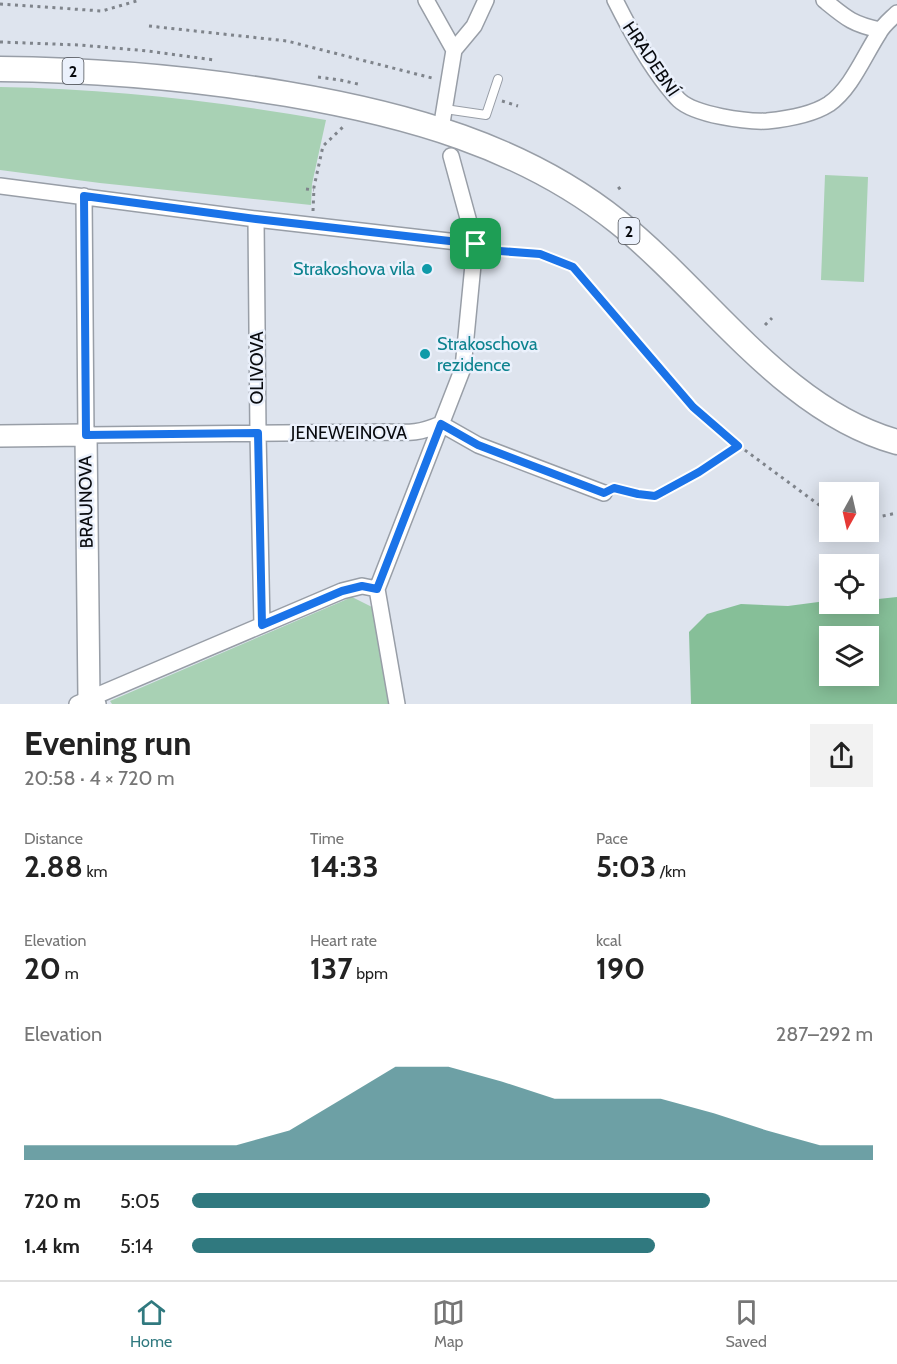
<!DOCTYPE html>
<html lang="en">
<head>
<meta charset="utf-8">
<style>
  :root { --surface:#fff; --page:#f2f2f2; --text:#222; --muted:#767676; --line:#e0e0e0; --accent:#30797f }
  body { margin:0; font-family:Cabin,sans-serif; background:var(--page); color:var(--text); height:100vh; display:flex; flex-direction:column; font-size:22px; white-space:nowrap }
  * { box-sizing:border-box; margin:0 }
  p { font-size:20px; color:var(--muted) }
  .icon { flex:none; width:33px; height:33px; fill:none; stroke:currentColor; stroke-width:2; stroke-linecap:round; stroke-linejoin:round }
  .map { position:relative; height:704px; overflow:hidden }
  .sheet { display:flex; flex-direction:column; background:var(--surface); flex:1 }
  .sheet>* { flex:none }
  .needle { width:39px; rotate:188deg }
  .fabs { position:absolute; left:819px; top:482px; display:grid; gap:12px }
  .fabs a { display:grid; place-items:center; width:60px; height:60px; border-radius:0px; background:var(--surface); box-shadow:0 3px 15px #0003; font-size:30px }
  .pin { position:absolute; display:grid; place-items:center; width:51px; height:51px; color:#fff; margin:-26px; border-radius:12px; box-shadow:0 3px 9px #0006 }
  .round { display:grid; place-items:center; flex:none; width:63px; height:63px; border-radius:0px; background:var(--page) }
  .head { display:flex; align-items:center; justify-content:space-between; height:102px; padding:0 24px }
  h1 { font-size:33px; font-weight:800; line-height:45px }
  .figures { display:grid; grid-template-columns:repeat(3,1fr); gap:9px; height:102px; padding:6px 24px }
  .figures div { display:grid; align-content:center }
  .figures b { font-size:30px; font-weight:800 }
  .figures small { font-size:16px; font-weight:400 }
  .figures p { font-size:16px }
  .chart { height:168px; padding:12px 24px }
  .chart p { display:flex; justify-content:space-between }
  .chart svg { width:100%; height:108px; margin-top:6px; fill:var(--accent); opacity:.7 }
  ul { padding:0 24px; list-style:none; font-size:20px }
  li { display:grid; grid-template-columns:96px 72px 1fr; align-items:center; height:45px }
  li i { height:15px; border-radius:8px; background:var(--accent) }
  .dock { display:flex; justify-content:space-around; align-items:center; height:84px; border-top:2px solid var(--line); background:var(--surface); font-size:16px; color:var(--muted) }
  .dock a { display:grid; justify-items:center; gap:3px }
  .dock .on { color:var(--accent) }
  .map>svg:first-child { display:block }
</style>
</head>
<body>
<div class="map">
<svg width="897" height="704" viewBox="0 0 897 704">
  <rect width="100%" height="100%" fill="#dee4ee"/>
  <!-- green -->
  <path fill="#a8d1b4" d="M0,87C109,89 218,101 326,120L312,184L311,205L100,183L0,170Z
    M825,175L868,177L864,282L821,280Z
    M352,597L372,607L389,704H112L110,701Z"/>
  <!-- forest -->
  <path fill="#86bf98" fill-rule="evenodd" d="M897,597V704H691L689,632L707,614L741,604L788,606L826,601H829L830,603H868L869,600ZM830,636H868V675H830Z"/>
  <g fill="none" stroke-linecap="round" stroke-linejoin="round">
    <defs>
      <path id="lane" d="M445,109L486,115L498,79"/>
      <path id="street" d="M426,0L454,50
        M615,0C630,30 646,60 667,86C671,91 675,96 679,100C695,115 746,122 767,121C787,119 812,115 829,104C851,89 864,56 879,33C883,25 891,19 897,13
        M824,0C846,18 852,24 880,30
        M441,129L454,50L474,26L486,0
        M0,186L256,219L475,244
        M84,196L86,435L388,432C411,433 420,433 441,424
        M256,219L258,433L262,625
        M441,424L478,445L604,493
        M377,589L463,368L475,244L451,156
        M377,589L397,704
        M77,704L342,591L362,586L377,589"/>
      <path id="secondary" d="M0,436L86,435L89,699L95,704"/>
      <path id="primary" d="M0,69C96,70 192,78 287,94C405,114 523,146 618,222C707,293 784,411 897,442"/>
    </defs>
    <!-- lane casing -->
    <use href="#lane" stroke="#989ea7" stroke-width="10"/>
    <!-- street casing -->
    <use href="#street" stroke="#989ea7" stroke-width="18"/>
    <!-- secondary casing -->
    <use href="#secondary" stroke="#989ea7" stroke-width="24"/>
    <!-- primary casing -->
    <use href="#primary" stroke="#989ea7" stroke-width="27"/>
    <!-- path -->
    <path stroke="#7f848b" stroke-width="3" stroke-dasharray="3 4.5" stroke-linecap="butt" d="M0,4L102,11L140,0
      M149,26L287,41L432,78
      M0,42L79,45L148,51L214,60
      M318,77L340,80L362,85
      M502,101L518,106
      M306,189L314,190
      M618,189L622,186
      M313,211L314,187L323,146L344,126
      M490,250L540,254L573,267L693,407L738,445L830,513
      M765,325L772,318
      M620,490L638,494L655,497L699,472L738,445
      M868,519L897,513"/>
    <!-- lane -->
    <use href="#lane" stroke="#fff" stroke-width="8"/>
    <!-- street -->
    <use href="#street" stroke="#fff" stroke-width="15"/>
    <!-- secondary -->
    <use href="#secondary" stroke="#fff" stroke-width="21"/>
    <!-- primary -->
    <use href="#primary" stroke="#fff" stroke-width="24"/>
  </g>
  <g fill="none" stroke-linecap="round" stroke-linejoin="round">
    <defs>
      <path id="route" d="M84,196L256,219L476,244L486,250L540,254L573,267L693,407L738,446L699,472L655,496L638,494L614,488L604,493L478,445L441,424L377,589L362,586L342,591L262,625L258,433L86,435Z"/>
    </defs>
    <!-- route casing -->
    <use href="#route" stroke="#fff" stroke-width="12"/>
    <!-- route -->
    <use href="#route" stroke="#1a73e8" stroke-width="8"/>
  </g>
  <!-- markers -->
  <g fill="#0f9aa8" stroke="#ebf1fc" stroke-width="2">
    <circle cx="427" cy="269" r="6"/>
    <circle cx="425" cy="354" r="6"/>
  </g>
  <g text-anchor="middle" dominant-baseline="central" stroke-width="5" stroke-linejoin="round" paint-order="stroke">
    <!-- shield labels -->
    <g fill="#ebf1fc" stroke="#4d5056" stroke-width="1.5">
      <rect x="62.5" y="58" width="21" height="26" rx="4.5"/>
      <rect x="618.5" y="218" width="21" height="26" rx="4.5"/>
    </g>
    <g font-size="16" font-weight="bold" fill="#090b0f">
      <text x="73" y="71">2</text>
      <text x="629" y="231">2</text>
    </g>
    <!-- street labels -->
    <g font-size="18" fill="#090b0f" stroke="#ebf1fc">
      <text transform="translate(651 59) rotate(56)">HRADEBNÍ</text>
      <text transform="translate(257 368) rotate(-90)">OLIVOVA</text>
      <text x="349" y="433">JENEWEINOVA</text>
      <text transform="translate(86 502) rotate(-91)">BRAUNOVA</text>
    </g>
    <!-- culture labels -->
    <g font-size="18" fill="#0d838f" stroke="#ebf1fc" text-anchor="end">
      <text x="415" y="269">Strakoshova vila</text>
      <text x="437" y="344" text-anchor="start">Strakoschova<tspan x="437" dy="21">rezidence</tspan></text>
    </g>
  </g>
</svg>
<div class="fabs">
<a><svg class="needle" viewBox="-14 -14 28 28"><path d="M0-13l5 13h-10z" fill="#e53935"/><path d="M0 13l5-13h-10z" fill="#767676"/></svg></a>
<a><svg class="icon" aria-label="locate" viewBox="0 0 24 24"><circle cx="12" cy="12" r="6"/><path d="M12 2v4M12 18v4M2 12h4M18 12h4"/></svg></a>
<a><svg class="icon" aria-label="layers" viewBox="0 0 24 24"><path d="M12 4l9 5-9 5-9-5zM3 14l9 5 9-5"/></svg></a>
</div>
<div class="pin" style="left:476px;top:244px;background:#1e9e55"><svg class="icon" aria-label="arrive" viewBox="0 0 24 24"><path d="M6 21V4h12l-3 4 3 4H6"/></svg></div>
</div>
<section class="sheet">
<div class="head"><div><h1>Evening run</h1><p>20:58 · 4 × 720 m</p></div><a class="round"><svg class="icon" aria-label="share" viewBox="0 0 24 24"><path d="M12 15V3M7 8l5-5 5 5M5 13v7h14v-7"/></svg></a></div>
<div class="figures">
<div><p>Distance</p><b>2.88<small> km</small></b></div>
<div><p>Time</p><b>14:33</b></div>
<div><p>Pace</p><b>5:03<small> /km</small></b></div>
</div>
<div class="figures">
<div><p>Elevation</p><b>20<small> m</small></b></div>
<div><p>Heart rate</p><b>137<small> bpm</small></b></div>
<div><p>kcal</p><b>190</b></div>
</div>
<div class="chart"><p><span>Elevation</span>287–292 m</p>
<svg viewBox="0 0 160 44" preserveAspectRatio="none"><path d="M0 44V38L10 38L20 38L30 38L40 38L50 32L60 19L70 6L80 6L90 12L100 19L110 19L120 19L130 25L140 32L150 38L160 38V44z"/></svg>
</div>
<ul>
<li><b>720 m</b>5:05<i style="width:76%"></i></li>
<li><b>1.4 km</b>5:14<i style="width:68%"></i></li>
</ul>
</section>
<nav class="dock">
<a class="on"><svg class="icon" aria-label="home" viewBox="0 0 24 24"><path d="M3 11l9-7 9 7M6 9v11h12V9"/></svg>Home</a>
<a><svg class="icon" aria-label="map" viewBox="0 0 24 24"><path d="M3 6l6-2 6 2 6-2v14l-6 2-6-2-6 2zM9 4v14M15 6v14"/></svg>Map</a>
<a><svg class="icon" aria-label="saved" viewBox="0 0 24 24"><path d="M7 4h10v16l-5-4-5 4z"/></svg>Saved</a>
</nav>
</body>
</html>
